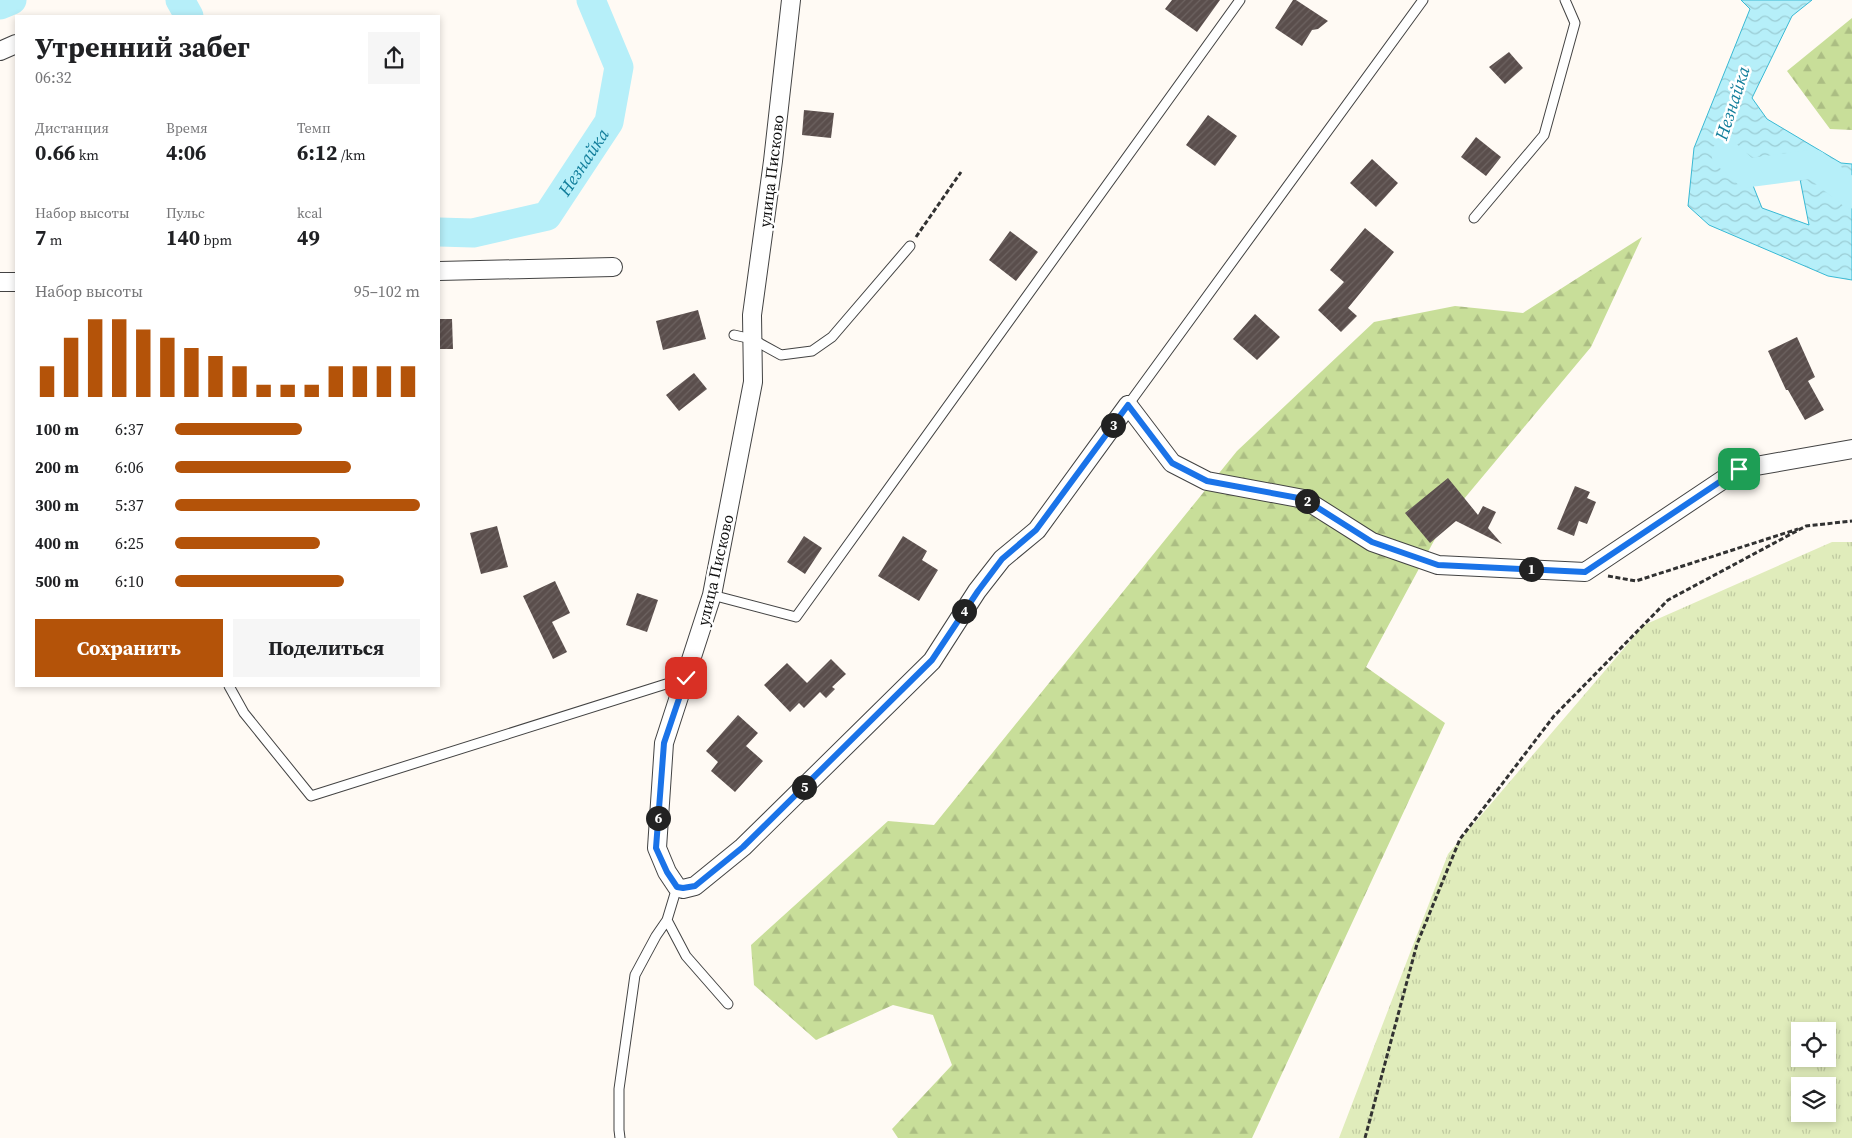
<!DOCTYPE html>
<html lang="ru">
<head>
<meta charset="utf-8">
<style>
  :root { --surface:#fff; --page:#f6f6f6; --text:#202124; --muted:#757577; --accent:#b45309 }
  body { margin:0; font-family:"Source Serif 4",serif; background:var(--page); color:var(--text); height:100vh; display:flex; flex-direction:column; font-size:19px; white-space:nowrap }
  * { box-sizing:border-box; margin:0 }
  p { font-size:16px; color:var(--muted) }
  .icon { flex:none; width:28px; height:28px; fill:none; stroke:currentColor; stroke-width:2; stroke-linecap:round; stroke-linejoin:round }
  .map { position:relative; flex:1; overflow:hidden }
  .panel { position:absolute; left:15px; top:15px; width:425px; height:672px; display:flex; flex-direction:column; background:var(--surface); border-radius:0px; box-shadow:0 2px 8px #0003 }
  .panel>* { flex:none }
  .buttons { position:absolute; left:1791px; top:1022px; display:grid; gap:10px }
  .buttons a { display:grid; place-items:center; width:45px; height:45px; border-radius:0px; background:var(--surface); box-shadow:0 2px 8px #0003; font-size:25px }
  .pin { position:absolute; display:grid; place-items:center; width:42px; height:42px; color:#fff; margin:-21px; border-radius:10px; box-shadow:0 2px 8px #0006 }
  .km { position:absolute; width:25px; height:25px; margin:-12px; border-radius:50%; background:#222; color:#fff; font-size:14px; line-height:25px; text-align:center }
  .round { display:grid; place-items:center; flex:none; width:52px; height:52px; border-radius:0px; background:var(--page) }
  .overview { display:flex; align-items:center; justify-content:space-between; height:85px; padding:0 20px }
  h1 { font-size:28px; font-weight:700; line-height:38px }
  .metrics { display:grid; grid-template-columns:repeat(3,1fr); gap:8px; height:85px; padding:5px 20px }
  .metrics div { display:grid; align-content:center }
  .metrics b { font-size:21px; font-weight:700 }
  .metrics small { font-size:14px; font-weight:400 }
  .metrics p { font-size:14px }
  .chart { height:140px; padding:10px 20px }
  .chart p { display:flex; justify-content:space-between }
  .chart svg { width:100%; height:90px; margin-top:5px; stroke:var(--accent); stroke-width:6 }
  .primary-button { display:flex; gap:10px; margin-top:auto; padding:10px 20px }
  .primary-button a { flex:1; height:58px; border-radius:0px; background:var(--accent); color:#fff; font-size:20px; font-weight:700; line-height:58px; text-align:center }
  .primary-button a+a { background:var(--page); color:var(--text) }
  ul { padding:0 20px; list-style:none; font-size:16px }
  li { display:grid; grid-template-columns:80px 60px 1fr; align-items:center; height:38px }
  li i { height:12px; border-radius:6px; background:var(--accent) }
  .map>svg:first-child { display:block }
</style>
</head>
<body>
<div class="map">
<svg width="1852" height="1138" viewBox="0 0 1852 1138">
  <defs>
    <pattern id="grass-tufts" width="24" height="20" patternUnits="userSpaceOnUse" patternTransform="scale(1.25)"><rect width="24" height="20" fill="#e0ecbb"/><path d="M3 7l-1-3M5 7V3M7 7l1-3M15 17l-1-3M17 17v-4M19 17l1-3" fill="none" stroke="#bfc9a0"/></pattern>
    <pattern id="forest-firs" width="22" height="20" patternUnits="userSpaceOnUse" patternTransform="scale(1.25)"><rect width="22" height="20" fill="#c8de99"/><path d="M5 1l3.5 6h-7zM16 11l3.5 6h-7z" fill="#abbd83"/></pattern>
    <pattern id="water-waves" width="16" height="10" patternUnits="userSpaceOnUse" patternTransform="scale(1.25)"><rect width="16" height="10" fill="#b6eff9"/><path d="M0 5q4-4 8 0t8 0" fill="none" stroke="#9bccd4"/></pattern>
    <pattern id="building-hatch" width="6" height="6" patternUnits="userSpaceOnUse" patternTransform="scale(1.25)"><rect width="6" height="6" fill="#5a4e4c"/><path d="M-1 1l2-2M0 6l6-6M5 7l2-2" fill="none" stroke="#6d6361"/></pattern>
  </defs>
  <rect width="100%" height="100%" fill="#fffaf4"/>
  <!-- grass -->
  <path fill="url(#grass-tufts)" fill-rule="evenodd" d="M1832,542H1852V1138H1339L1448,854L1644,625ZM1800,1031H1828V1059H1800ZM1800,1086H1828V1114H1800Z"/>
  <!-- forest -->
  <path fill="url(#forest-firs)" d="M1852,18V130L1830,129L1787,71Z
    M1642,237L1591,347L1443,524L1366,667L1445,723L1252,1138H898L892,1129L952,1065L933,1015L893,1005L816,1040L754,985L751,945L888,821L934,825L1237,451L1374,322L1455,306L1523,313Z"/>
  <!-- water -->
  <path fill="url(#water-waves)" stroke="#39b9d4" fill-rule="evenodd" d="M1741,0H1812L1792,16L1752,98L1767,119L1841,163L1852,164V280L1828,276L1709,225L1688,206L1694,148L1750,9ZM1773,159L1799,174L1809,225L1762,208L1752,183L1763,161Z"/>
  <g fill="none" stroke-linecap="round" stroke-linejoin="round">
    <!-- river -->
    <g stroke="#b6eff9" stroke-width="29">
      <path d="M180,0L189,16"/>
      <path d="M0,5L12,0"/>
      <path d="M1726,154L1747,173L1814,164L1852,194"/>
      <path id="s1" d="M439,232L473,233L547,216L609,122L619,67L591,0"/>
    </g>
  </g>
  <!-- building -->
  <path fill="url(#building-hatch)" d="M1172,0H1220L1197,32L1165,9Z
    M1293,0H1296L1328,21L1318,29L1312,30L1302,46L1275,28Z
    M1509,52L1523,68L1505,84L1489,67Z
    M804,110L834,113L831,138L802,135Z
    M1208,115L1237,136L1215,166L1186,145Z
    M1476,137L1501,157L1486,176L1461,157Z
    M1372,159L1398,183L1376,207L1350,183Z
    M1365,228L1394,252L1348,308L1357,316L1341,332L1318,310L1344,282L1330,270Z
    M1010,231L1038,252L1016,281L989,260Z
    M698,310L706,339L663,350L656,321Z
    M1255,314L1280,337L1257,360L1233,339Z
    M439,319H452L453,349H439Z
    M1797,337L1815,377L1808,381L1824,410L1805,420L1788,390H1786L1768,351Z
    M694,373L707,389L679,411L666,395Z
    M1448,478L1478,515L1483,506L1496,512L1488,528L1502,544L1456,521L1430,543L1405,513Z
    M1575,486L1590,492L1587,498L1596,502L1587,524L1579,521L1574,536L1557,529Z
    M497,526L508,567L481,574L470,533Z
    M804,536L822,548L805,574L787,562Z
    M903,536L927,551L922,560L938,570L919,601L878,576Z
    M555,581L570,613L552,622L567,652L553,659L523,596Z
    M637,593L658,600L647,632L626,625Z
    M831,659L846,674L832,687L835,689L826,698L820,692L804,708L799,703L790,712L764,685L787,663L807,683Z
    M738,715L758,733L746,746L763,761L735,792L711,771L718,762L706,751Z"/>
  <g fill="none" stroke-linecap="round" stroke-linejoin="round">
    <defs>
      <path id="service" d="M1474,218L1544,135L1575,23L1565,0
        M734,335L752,339L781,355L812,351L832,337L910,246
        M1128,405L1423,0
        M712,595L796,617L1240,0
        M229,686L244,713L311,796L685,678
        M667,920L677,887
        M620,1138L619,1130V1089L635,975L656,936L667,920L686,956L728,1004"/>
      <path id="minor" d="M791,0L773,161L752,315L753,382L712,595L664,743L657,848L667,872L677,887L683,889L695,886L743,847L932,661L977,591L1002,559L1037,530L1128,405L1172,463L1207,481L1304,499L1372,542L1438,565L1585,572L1739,469L1852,449
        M0,51L16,44
        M439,271L613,267
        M0,282H16"/>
    </defs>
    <!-- service casing -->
    <use href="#service" stroke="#434343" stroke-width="11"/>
    <!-- minor casing -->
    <use href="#minor" stroke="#434343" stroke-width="20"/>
    <!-- path -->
    <path stroke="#323232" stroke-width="3" stroke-dasharray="5 2.5" stroke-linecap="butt" d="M916,237L961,172
      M1608,576L1636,581L1798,529
      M1365,1138L1417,944L1460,839L1554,716L1668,600L1806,526L1852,521"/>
    <!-- service -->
    <use href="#service" stroke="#fff" stroke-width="9"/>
    <!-- minor -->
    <use href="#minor" stroke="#fff" stroke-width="18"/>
  </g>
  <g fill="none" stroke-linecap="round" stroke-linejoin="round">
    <defs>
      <path id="route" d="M686,678L664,743L656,848L667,872L677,887L683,888L695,886L743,847L932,660L978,591L1002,559L1036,530L1128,405L1172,463L1207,481L1304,499L1372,542L1438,565L1585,572L1739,469"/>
    </defs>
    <!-- route casing -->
    <use href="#route" stroke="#fff" stroke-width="10"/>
    <!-- route -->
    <use href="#route" stroke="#1a73e8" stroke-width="6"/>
  </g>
  <g text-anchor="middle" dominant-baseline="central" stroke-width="5" stroke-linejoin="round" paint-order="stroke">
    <!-- street labels -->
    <g font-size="16" fill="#101010" stroke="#fff">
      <text transform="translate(771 171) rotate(-83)">улица Писково</text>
      <text transform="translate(715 570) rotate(-77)">улица Писково</text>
    </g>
    <!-- water labels -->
    <g font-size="18" font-style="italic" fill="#127e9b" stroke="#fff">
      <text transform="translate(1732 103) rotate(-72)">Незнайка</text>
      <text stroke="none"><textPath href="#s1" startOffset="175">Незнайка</textPath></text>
    </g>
  </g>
</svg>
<div class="buttons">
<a><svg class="icon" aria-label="locate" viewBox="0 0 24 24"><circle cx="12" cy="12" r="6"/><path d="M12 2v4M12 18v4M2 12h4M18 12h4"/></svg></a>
<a><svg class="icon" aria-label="layers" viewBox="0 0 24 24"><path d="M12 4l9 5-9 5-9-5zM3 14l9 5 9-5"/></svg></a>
</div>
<div class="pin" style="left:1739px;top:469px;background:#1e9e55"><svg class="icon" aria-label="arrive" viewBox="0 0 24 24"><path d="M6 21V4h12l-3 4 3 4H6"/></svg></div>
<div class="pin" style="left:686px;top:678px;background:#d93025"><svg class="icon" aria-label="check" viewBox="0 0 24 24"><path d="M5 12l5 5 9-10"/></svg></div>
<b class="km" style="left:1531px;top:569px">1</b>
<b class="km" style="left:1307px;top:501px">2</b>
<b class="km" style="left:1113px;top:425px">3</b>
<b class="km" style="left:964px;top:611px">4</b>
<b class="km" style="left:804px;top:787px">5</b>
<b class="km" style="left:658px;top:818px">6</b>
<section class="panel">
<div class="overview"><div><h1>Утренний забег</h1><p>06:32</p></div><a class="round"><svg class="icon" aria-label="share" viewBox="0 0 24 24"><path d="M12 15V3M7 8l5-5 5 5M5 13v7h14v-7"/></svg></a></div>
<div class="metrics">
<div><p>Дистанция</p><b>0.66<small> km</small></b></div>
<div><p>Время</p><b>4:06</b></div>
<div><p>Темп</p><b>6:12<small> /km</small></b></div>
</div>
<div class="metrics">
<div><p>Набор высоты</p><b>7<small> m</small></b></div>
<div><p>Пульс</p><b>140<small> bpm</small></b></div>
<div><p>kcal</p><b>49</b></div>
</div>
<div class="chart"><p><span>Набор высоты</span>95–102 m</p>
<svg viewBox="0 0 160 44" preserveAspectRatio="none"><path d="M5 44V29M15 44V15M25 44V6M35 44V6M45 44V11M55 44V15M65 44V20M75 44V24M85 44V29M95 44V38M105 44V38M115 44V38M125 44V29M135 44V29M145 44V29M155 44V29"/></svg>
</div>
<ul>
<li><b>100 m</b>6:37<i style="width:52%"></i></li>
<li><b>200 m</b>6:06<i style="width:72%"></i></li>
<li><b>300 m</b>5:37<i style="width:100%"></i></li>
<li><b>400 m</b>6:25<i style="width:59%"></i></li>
<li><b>500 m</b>6:10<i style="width:69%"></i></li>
</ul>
<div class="primary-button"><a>Сохранить</a><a>Поделиться</a></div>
</section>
</div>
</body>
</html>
